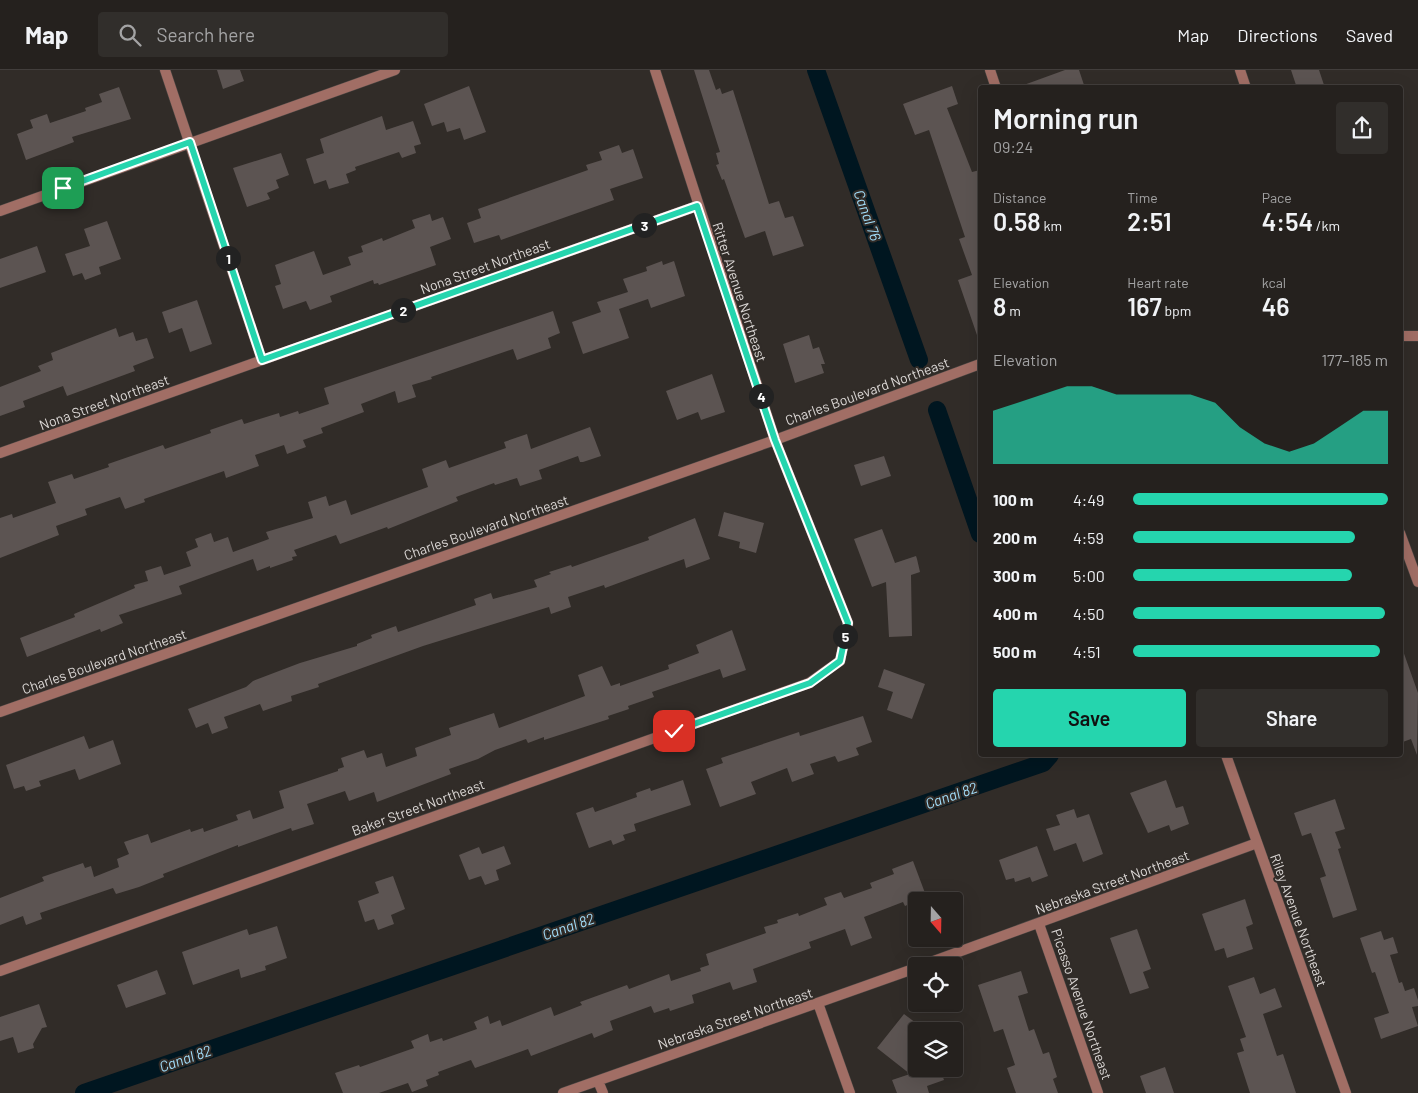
<!DOCTYPE html>
<html lang="en">
<head>
<meta charset="utf-8">
<style>
  :root { --surface:#25211e; --page:#312e2b; --text:#f1f3f6; --muted:#a3a3a4; --line:#423e3c; --accent:#25d5ae }
  body { margin:0; font-family:Barlow,sans-serif; background:var(--page); color:var(--text); height:100vh; display:flex; flex-direction:column; font-size:19px; white-space:nowrap }
  * { box-sizing:border-box; margin:0 }
  p { font-size:16px; color:var(--muted) }
  .icon { flex:none; width:28px; height:28px; fill:none; stroke:currentColor; stroke-width:2; stroke-linecap:round; stroke-linejoin:round }
  .map { position:relative; flex:1; overflow:hidden }
  .drawer { position:absolute; left:978px; top:15px; width:425px; height:672px; display:flex; flex-direction:column; background:var(--surface); border-radius:5px; box-shadow:0 5px 20px #0002,0 0 0 1px var(--line) }
  .drawer>* { flex:none }
  .needle { width:32px; rotate:160deg }
  .tools { position:absolute; left:908px; top:822px; display:grid; gap:10px }
  .tools a { display:grid; place-items:center; width:55px; height:55px; border-radius:5px; background:var(--surface); box-shadow:0 5px 20px #0002,0 0 0 1px var(--line); font-size:25px }
  .pin { position:absolute; display:grid; place-items:center; width:42px; height:42px; color:#fff; margin:-21px; border-radius:10px; box-shadow:0 2px 8px #0006 }
  .km { position:absolute; width:25px; height:25px; margin:-12px; border-radius:50%; background:#222; color:#fff; font-size:14px; line-height:25px; text-align:center }
  .round { display:grid; place-items:center; flex:none; width:52px; height:52px; border-radius:5px; background:var(--page) }
  .head { display:flex; align-items:center; justify-content:space-between; height:85px; padding:0 15px }
  h1 { font-size:28px; font-weight:600; line-height:38px }
  .stats { display:grid; grid-template-columns:repeat(3,1fr); gap:8px; height:85px; padding:5px 15px }
  .stats div { display:grid; align-content:center }
  .stats b { font-size:25px; font-weight:600 }
  .stats small { font-size:14px; font-weight:400 }
  .stats p { font-size:14px }
  .chart { height:140px; padding:10px 15px }
  .chart p { display:flex; justify-content:space-between }
  .chart svg { width:100%; height:90px; margin-top:5px; fill:var(--accent); opacity:.7 }
  .cta { display:flex; gap:10px; margin-top:auto; padding:10px 15px }
  .cta a { flex:1; height:58px; border-radius:5px; background:var(--accent); color:#111; font-size:20px; font-weight:600; line-height:58px; text-align:center }
  .cta a+a { background:var(--page); color:var(--text) }
  ul { padding:0 15px; list-style:none; font-size:16px }
  li { display:grid; grid-template-columns:80px 60px 1fr; align-items:center; height:38px }
  li i { height:12px; border-radius:6px; background:var(--accent) }
  header { display:flex; align-items:center; gap:30px; box-sizing:border-box; height:70px; padding:0 25px; background:var(--surface); border-bottom:1px solid var(--line) }
  header strong { font-size:24px }
  nav { display:flex; gap:28px; margin-inline-start:auto; font-size:18px }
  .search { width:350px; height:45px; background:var(--page); display:flex; align-items:center; gap:12px; box-sizing:border-box; padding:0 18px; border-radius:5px; color:var(--muted); font-size:19px }
  .map>svg:first-child { display:block }
</style>
</head>
<body>
<header>
<strong>Map</strong>
<div class="search"><svg class="icon" aria-label="search" viewBox="0 0 24 24"><circle cx="10" cy="10" r="6"/><path d="M15 15l6 6"/></svg>Search here</div>
<nav><a>Map</a><a>Directions</a><a>Saved</a></nav>
</header>
<div class="map">
<svg width="1418" height="1023" viewBox="0 0 1418 1023">
  <rect width="100%" height="100%" fill="#312c28"/>
  <g fill="none" stroke-linecap="round" stroke-linejoin="round">
    <!-- canal -->
    <path stroke="#001620" stroke-width="18" d="M816,0L919,290
      M937,340L980,464
      M84,1023L1043,693L1050,685"/>
  </g>
  <!-- building -->
  <path fill="#5c5452" d="M217,0H240L244,11L223,19Z
    M694,0H709L716,20L720,18L722,24L733,20L769,134L779,131L785,148L793,146L804,176L773,186L765,161L745,168L724,109L722,110L716,95L719,94L716,83L720,82Z
    M1065,0H1079L1085,18H1022L1021,16Z
    M1291,0H1319L1325,18H1297Z
    M469,16L486,62L464,70L460,58L447,62L444,52L432,56L424,34Z
    M952,16L958,34L947,38L972,102L980,100V268H978L958,210L972,205L959,169L965,167L961,155L929,60L915,65L903,34Z
    M119,17L131,49L72,67L74,72L26,90L17,64L33,58L30,50L47,44L50,53L86,41L85,38L102,32L99,24Z
    M382,46L386,60L413,51L421,74L414,76L416,83L402,88L399,82L355,97L356,100L346,104L349,113L329,119L326,110L314,114L306,89L324,83L320,69Z
    M619,75L622,83L633,79L643,108L610,119L614,130L501,170L499,165L474,173L467,153L481,148L478,139L588,100L586,95L602,90L599,82Z
    M281,83L289,105L276,110L279,118L267,123L270,129L247,137L233,98Z
    M430,144L432,151L443,147L451,169L430,177L436,195L379,215L378,213L374,214L373,210L330,226L332,232L310,240L306,231L283,239L275,216L281,214L275,195L314,181L323,205L351,195L348,187L363,182L361,176L382,168L383,171L415,158L412,150Z
    M107,151L121,189L99,197L101,204L85,210L82,203L73,206L65,184L90,176L84,159Z
    M37,176L46,202L0,218V189Z
    M662,191L663,195L674,191L685,226L651,238L648,229L619,239L629,268L583,284L572,252L601,242L597,232L628,222L623,209L647,201L646,197Z
    M197,230L212,274L190,282L182,258L169,263L162,242Z
    M553,241L560,263L548,268L551,278L517,290L513,279L431,307L432,309L412,315L416,327L398,333L395,321L361,334L364,342L321,358L323,363L303,370L306,377L287,384L284,375L255,385L259,396L226,408L224,401L144,429L145,432L125,439L120,427L85,439L87,445L56,456L59,465L0,488V448L12,444L13,448L56,433L48,412L72,404L74,409L109,397L108,394L163,375L165,379L211,363L210,360L242,349L244,354L279,343L280,347L298,341L299,344L329,334L324,318Z
    M116,258L119,267L133,262L136,271L147,268L154,288L133,296L135,301L67,326L63,316L23,331L25,337L0,346V317L41,301L38,296L53,290L51,283Z
    M809,265L813,279L819,277L825,294H821L824,303L795,313L783,274Z
    M712,304L725,342L701,350L698,342L677,350L666,321Z
    M590,357L601,386L583,392H580L578,386L539,400L542,409L520,416L517,408L495,415L494,413L456,427L458,431L388,459L387,457L340,474L336,465L294,480L297,486L292,487L293,490L270,498V496L257,501L253,489L179,516L182,524L119,545L123,553L101,562L100,559L27,587L20,568L75,547L74,544L135,518L134,515L148,511L145,501L161,496L164,505L191,496L186,482L198,477L195,469L211,463L214,472L228,467L233,482L269,469L266,462L313,448L308,432L326,426L329,436L346,430L351,445L428,417L422,399L446,390L449,398L506,378L504,372L527,364L531,379Z
    M884,386L891,406L861,416L854,395Z
    M724,442L764,453L756,483L739,478L740,472L718,466Z
    M695,448L710,489L686,498L684,489L605,518L604,515L568,527L571,537L551,544L549,537L423,576L318,614L319,617L291,626L292,631L263,641L260,634L224,647L228,658L212,664L208,653L196,658L188,639L246,617L253,611L300,593L357,576V574L372,568L371,565L396,556L398,562L476,535L474,529L491,523L493,529L537,517L534,510L551,504L549,502L571,495L572,497L649,470L648,467Z
    M882,459L895,493L916,486L917,489L920,502L911,505L912,566L889,567L886,512L872,517L854,469Z
    M732,560L746,600L723,608L720,599L652,622L654,627L628,636L629,639L608,646L609,649L544,670V667L528,673L526,669L495,680L478,689L449,699L451,704L377,732L374,722L349,731L345,721L307,734L314,754L292,761L291,758L238,777V775L163,804L164,807L139,817L116,824L113,818L40,843L42,849L26,855L23,846L0,855V828L44,811L42,807L83,793L85,798L91,796L94,807L119,797L117,789L129,784L124,772L148,764L151,773L190,759L191,762L203,758L204,762L238,750L236,745L250,740L253,749L284,738L279,721L338,701V699L344,697L341,688L364,680L367,688L382,683L386,697L417,686L415,678L451,665L449,658L494,643L499,658L585,626L578,605L602,596L611,616L620,613V616L669,599L668,595L699,583L696,575Z
    M1400,578H1402L1418,623L1417,685L1411,669L1400,673V653L1404,652L1400,642Z
    M884,599L925,614L912,649L887,640L893,622L878,617Z
    M863,646L872,672L856,678L859,685L838,692L835,686L810,694L814,704L792,712L787,698L751,712L756,724L720,737L706,699L723,693L721,688L799,662L800,666Z
    M84,666L89,679L113,670L121,694L79,710L75,699L39,711L41,716L26,721L24,716L14,719L6,695Z
    M683,710L691,735L634,754L636,761L623,765L625,770L613,775L611,770L589,778L576,743L593,737L595,742L637,727L636,723L650,718L651,721Z
    M1166,710L1176,738L1183,736L1189,754L1171,761L1169,755L1148,763L1130,723Z
    M1335,729L1345,759L1335,762L1341,778L1338,779L1357,840L1333,848L1320,808L1326,806L1311,763L1302,766L1294,743Z
    M1074,739L1077,748L1089,744L1103,784L1083,792L1076,773L1054,781L1046,759L1060,755L1056,745Z
    M504,776L511,794L496,800L499,810L485,815L481,806L469,810L459,785L479,777L482,784Z
    M1037,776L1048,806L1032,812L1030,807L1015,812L1014,808L1006,810L999,790Z
    M913,791L928,831H916L905,836L903,832L864,847L872,868L851,876L845,859L809,872L811,878L753,899L757,912L733,920L730,912L692,925L694,933L670,941L669,938L654,943L651,936L610,951L613,960L594,968L592,963L531,986L528,979L475,998L471,990L438,1002L439,1005L426,1010L428,1016L412,1022L408,1013L379,1023H343L335,1003L359,995L360,997L414,978L411,971L428,964L430,972L442,968L443,971L477,959L474,952L488,946L490,954L500,950L502,956L551,937L554,946L582,935L580,932L627,915L629,919L669,904L671,911L701,901L700,898L709,895L706,884L766,863L764,857L778,853L777,850L798,843L799,846L827,835L824,828L841,822L844,828L872,818L870,813L894,804L892,799Z
    M393,806L405,839L391,845L394,854L378,860L374,849L365,852L358,831L379,823L375,812Z
    M1245,829L1253,854L1246,857L1253,879L1227,888L1224,878L1215,881L1202,844Z
    M277,856L287,888L265,896L266,900L241,908L239,899L193,915L182,882L247,859L249,865Z
    M1137,859L1151,899L1143,902L1149,918L1130,924L1110,868Z
    M1381,861L1384,870L1393,867L1398,883L1390,885L1399,913L1402,912L1405,921L1414,918L1418,930V936L1412,937L1418,956L1381,969L1374,948L1389,943L1375,902L1372,903L1360,868Z
    M157,900L166,924L126,938L117,915Z
    M1021,901L1028,923L1018,926L1029,961L1034,959L1043,984L1049,982L1057,1007L1053,1009L1058,1023H1016L1007,998L1015,995L1003,959L994,962L978,915Z
    M1254,907L1260,924L1275,918L1282,937L1263,944L1277,986L1283,984L1296,1023H1250L1237,983L1244,981L1240,969L1246,967L1228,916Z
    M39,934L47,957L42,958L33,974L34,978L18,983L13,967L0,971V947Z
    M904,944L916,953V999H940L944,1010L927,1016L929,1023H897L892,1010L910,1004L877,978Z
    M1165,997L1174,1023H1146L1140,1006Z"/>
  <g fill="none" stroke-linecap="round" stroke-linejoin="round">
    <defs>
      <path id="minor" d="M165,0L262,290
        M990,0L996,18
        M1240,0L1246,18
        M0,141L395,0
        M1400,266H1418
        M0,383L697,136
        M1400,463L1418,512
        M0,642L775,370L980,294
        M1226,685L1346,1023
        M1039,854L1098,1023
        M920,896L1257,773
        M0,901L809,613L840,591L848,553L775,370L655,0
        M818,933L850,1023
        M598,1011L603,1023
        M563,1023L916,898"/>
    </defs>
    <!-- minor casing -->
    <use href="#minor" stroke="#4c4744" stroke-width="11"/>
    <!-- minor -->
    <use href="#minor" stroke="#a16e65" stroke-width="10"/>
  </g>
  <g fill="none" stroke-linecap="round" stroke-linejoin="round">
    <defs>
      <path id="route" d="M63,118L190,72L262,290L697,136L775,370L848,553L840,591L810,613L674,661"/>
    </defs>
    <!-- route casing -->
    <use href="#route" stroke="#fff" stroke-width="10"/>
    <!-- route -->
    <use href="#route" stroke="#25d5ae" stroke-width="6"/>
  </g>
  <g text-anchor="middle" dominant-baseline="central" stroke-width="4" stroke-linejoin="round" paint-order="stroke">
    <!-- street labels -->
    <g font-size="14" fill="#dbd7d5" stroke="#312c28">
      <text transform="translate(485 196) rotate(-20)">Nona Street Northeast</text>
      <text transform="translate(740 222) rotate(72)">Ritter Avenue Northeast</text>
      <text transform="translate(867 321) rotate(-20)">Charles Boulevard Northeast</text>
      <text transform="translate(104 332) rotate(-20)">Nona Street Northeast</text>
      <text transform="translate(486 457) rotate(-19)">Charles Boulevard Northeast</text>
      <text transform="translate(104 591) rotate(-19)">Charles Boulevard Northeast</text>
      <text transform="translate(418 737) rotate(-20)">Baker Street Northeast</text>
      <text transform="translate(1112 812) rotate(-20)">Nebraska Street Northeast</text>
      <text transform="translate(1299 850) rotate(70)">Riley Avenue Northeast</text>
      <text transform="translate(1082 934) rotate(71)">Picasso Avenue Northeast</text>
      <text transform="translate(735 948) rotate(-19)">Nebraska Street Northeast</text>
    </g>
    <!-- water labels -->
    <g font-size="15" font-style="italic" fill="#a1dcf8" stroke="#312c28">
      <text transform="translate(868 145) rotate(70)">Canal 76</text>
      <text transform="translate(951 725) rotate(-19)">Canal 82</text>
      <text transform="translate(568 856) rotate(-19)">Canal 82</text>
      <text transform="translate(185 988) rotate(-19)">Canal 82</text>
    </g>
  </g>
</svg>
<div class="tools">
<a><svg class="needle" viewBox="-14 -14 28 28"><path d="M0-13l5 13h-10z" fill="#e53935"/><path d="M0 13l5-13h-10z" fill="#a3a3a4"/></svg></a>
<a><svg class="icon" aria-label="locate" viewBox="0 0 24 24"><circle cx="12" cy="12" r="6"/><path d="M12 2v4M12 18v4M2 12h4M18 12h4"/></svg></a>
<a><svg class="icon" aria-label="layers" viewBox="0 0 24 24"><path d="M12 4l9 5-9 5-9-5zM3 14l9 5 9-5"/></svg></a>
</div>
<div class="pin" style="left:63px;top:118px;background:#1e9e55"><svg class="icon" aria-label="arrive" viewBox="0 0 24 24"><path d="M6 21V4h12l-3 4 3 4H6"/></svg></div>
<div class="pin" style="left:674px;top:661px;background:#d93025"><svg class="icon" aria-label="check" viewBox="0 0 24 24"><path d="M5 12l5 5 9-10"/></svg></div>
<b class="km" style="left:228px;top:188px">1</b>
<b class="km" style="left:403px;top:240px">2</b>
<b class="km" style="left:644px;top:155px">3</b>
<b class="km" style="left:761px;top:326px">4</b>
<b class="km" style="left:845px;top:566px">5</b>
<section class="drawer">
<div class="head"><div><h1>Morning run</h1><p>09:24</p></div><a class="round"><svg class="icon" aria-label="share" viewBox="0 0 24 24"><path d="M12 15V3M7 8l5-5 5 5M5 13v7h14v-7"/></svg></a></div>
<div class="stats">
<div><p>Distance</p><b>0.58<small> km</small></b></div>
<div><p>Time</p><b>2:51</b></div>
<div><p>Pace</p><b>4:54<small> /km</small></b></div>
</div>
<div class="stats">
<div><p>Elevation</p><b>8<small> m</small></b></div>
<div><p>Heart rate</p><b>167<small> bpm</small></b></div>
<div><p>kcal</p><b>46</b></div>
</div>
<div class="chart"><p><span>Elevation</span>177–185 m</p>
<svg viewBox="0 0 160 44" preserveAspectRatio="none"><path d="M0 44V18L10 14L20 10L30 6L40 6L50 10L60 10L70 10L80 10L90 14L100 26L110 34L120 38L130 34L140 26L150 18L160 18V44z"/></svg>
</div>
<ul>
<li><b>100 m</b>4:49<i style="width:100%"></i></li>
<li><b>200 m</b>4:59<i style="width:87%"></i></li>
<li><b>300 m</b>5:00<i style="width:86%"></i></li>
<li><b>400 m</b>4:50<i style="width:99%"></i></li>
<li><b>500 m</b>4:51<i style="width:97%"></i></li>
</ul>
<div class="cta"><a>Save</a><a>Share</a></div>
</section>
</div>
</body>
</html>
